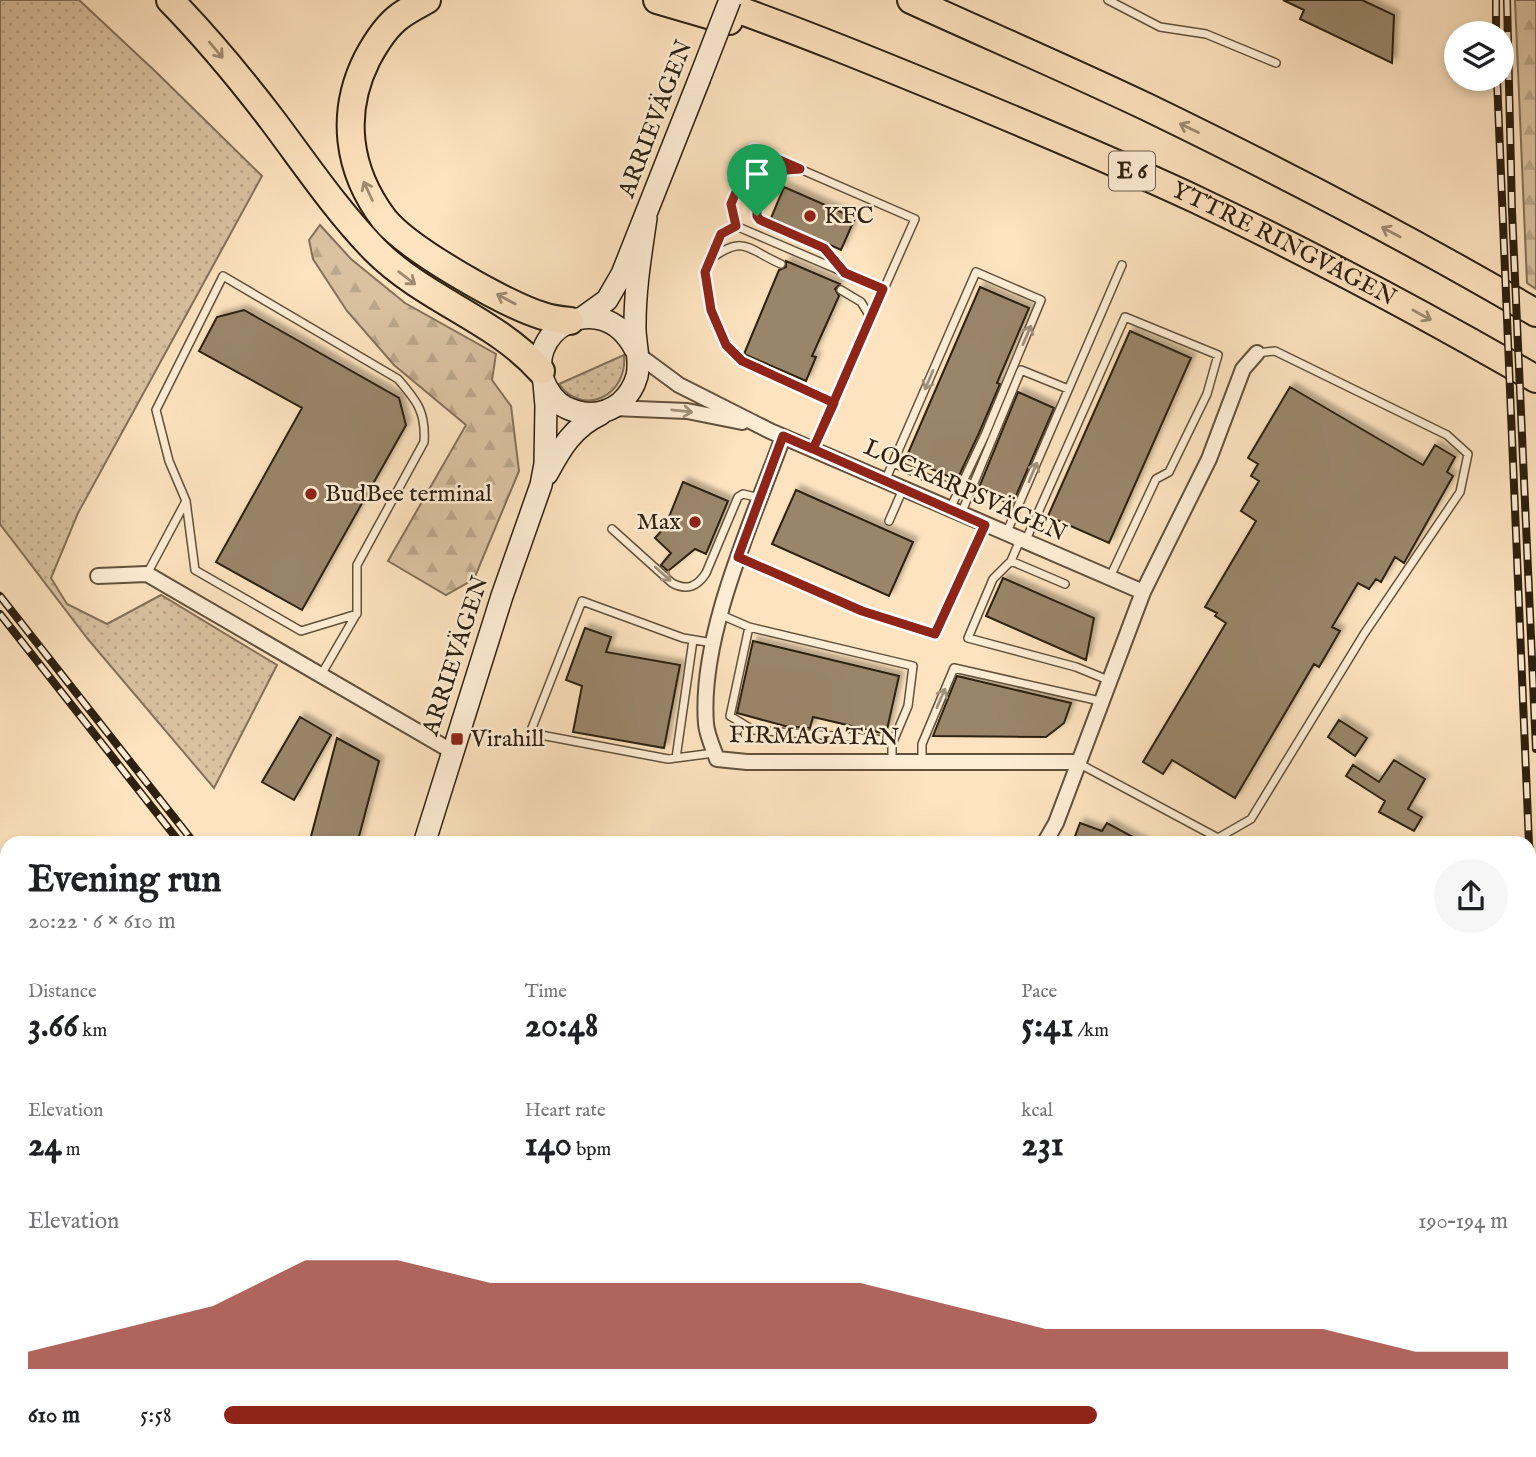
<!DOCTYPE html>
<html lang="en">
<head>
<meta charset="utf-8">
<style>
  :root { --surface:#fff; --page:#f6f6f6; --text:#202124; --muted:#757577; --accent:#8f2418 }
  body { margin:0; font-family:"IM FELL English",serif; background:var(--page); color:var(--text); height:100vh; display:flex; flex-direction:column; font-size:26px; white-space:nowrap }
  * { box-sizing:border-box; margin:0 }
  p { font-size:23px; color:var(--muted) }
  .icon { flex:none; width:38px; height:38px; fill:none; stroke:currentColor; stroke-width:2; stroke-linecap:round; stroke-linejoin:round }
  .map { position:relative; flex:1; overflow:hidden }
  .drawer { position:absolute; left:0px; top:836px; width:1536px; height:621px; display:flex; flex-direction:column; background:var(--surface); border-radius:21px 21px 0 0; box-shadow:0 4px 10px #0003 }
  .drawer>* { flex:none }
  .tools { position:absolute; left:1444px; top:21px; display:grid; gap:14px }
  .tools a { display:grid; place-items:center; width:70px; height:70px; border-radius:50%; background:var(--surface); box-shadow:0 4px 10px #0003; font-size:35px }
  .pin { position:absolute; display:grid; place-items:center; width:60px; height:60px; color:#fff; margin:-72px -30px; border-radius:50% 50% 50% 0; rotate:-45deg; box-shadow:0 0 7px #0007 }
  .pin .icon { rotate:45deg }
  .round { display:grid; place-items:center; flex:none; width:74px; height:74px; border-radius:37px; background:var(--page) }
  .headline { display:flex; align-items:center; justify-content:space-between; height:119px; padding:0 28px }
  h1 { font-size:38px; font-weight:800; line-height:52px }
  .stats { display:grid; grid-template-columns:repeat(3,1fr); gap:10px; height:119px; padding:7px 28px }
  .stats div { display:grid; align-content:center }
  .stats b { font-size:35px; font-weight:800 }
  .stats small { font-size:19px; font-weight:400 }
  .stats p { font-size:19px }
  .chart { height:196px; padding:14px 28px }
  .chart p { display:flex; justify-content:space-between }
  .chart svg { width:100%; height:126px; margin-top:7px; fill:var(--accent); opacity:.7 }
  ul { padding:0 28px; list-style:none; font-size:23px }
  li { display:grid; grid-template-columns:112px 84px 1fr; align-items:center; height:52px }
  li i { height:18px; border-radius:9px; background:var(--accent) }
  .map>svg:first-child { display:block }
</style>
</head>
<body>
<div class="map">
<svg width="1536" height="1457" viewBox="0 0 1536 1457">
  <defs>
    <pattern id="grass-dots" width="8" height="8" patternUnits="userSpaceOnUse" patternTransform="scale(1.75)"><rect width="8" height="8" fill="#dac2a1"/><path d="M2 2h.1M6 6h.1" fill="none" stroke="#bba689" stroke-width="1.8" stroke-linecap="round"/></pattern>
    <pattern id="forest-firs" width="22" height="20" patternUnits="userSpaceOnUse" patternTransform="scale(1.75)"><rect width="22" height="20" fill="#dac2a1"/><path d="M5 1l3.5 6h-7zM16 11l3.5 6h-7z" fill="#bba689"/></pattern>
    <filter id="shadow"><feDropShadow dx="4.5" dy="-4.5" stdDeviation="2" flood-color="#0004"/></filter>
  </defs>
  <rect width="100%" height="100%" fill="#fde3bf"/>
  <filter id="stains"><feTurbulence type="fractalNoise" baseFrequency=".00286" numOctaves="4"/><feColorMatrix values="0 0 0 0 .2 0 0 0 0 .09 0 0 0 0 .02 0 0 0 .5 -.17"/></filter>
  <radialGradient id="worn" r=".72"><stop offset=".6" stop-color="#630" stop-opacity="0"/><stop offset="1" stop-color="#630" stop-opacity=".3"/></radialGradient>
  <!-- grass -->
  <path fill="url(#grass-dots)" stroke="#847158" stroke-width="2" d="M0,0H79L156,72L262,176L78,513L51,578L67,604L107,624L161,595L277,665L214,788L87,638L0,524Z
    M624,355C628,395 584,418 559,384Z"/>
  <!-- forest -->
  <path fill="url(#forest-firs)" stroke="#847158" stroke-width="2" d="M1515,0H1536V289L1527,283Z
    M320,225L351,259L405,303L496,354L492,380L511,406L519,471L474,579L446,595L388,561L466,425L394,365L347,311L313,259L309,240Z"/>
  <!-- building -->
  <path fill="#99856b" stroke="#2d200f" stroke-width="2" filter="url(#shadow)" d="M1283,0H1362L1394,15L1392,63L1300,19L1304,10Z
    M784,187L855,218L841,250L771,218Z
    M786,261L840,284L835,289L839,296L812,356L816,357L806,381L744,354L779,270L786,267Z
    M980,287L1029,308L997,383L1000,384L979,433L957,480L906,458Z
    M244,310L399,398L406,425L302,610L216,562L302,408L199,351L217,317Z
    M1130,331L1191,358L1109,543L1048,516Z
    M1290,387L1423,465L1435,445L1455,457L1447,472L1453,476L1404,563L1395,557L1381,582L1376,579L1369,589L1358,583L1332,627L1340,631L1319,667L1314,664L1235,798L1172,760L1163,774L1143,762L1226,623L1215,616L1217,613L1205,607L1256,521L1241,511L1259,481L1251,476L1258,464L1248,458Z
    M1018,392L1054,408L1012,505L978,490Z
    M683,482L728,501L706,554L695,549L668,571L661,565L671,553L655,538L665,527Z
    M796,490L913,542L889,596L772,544Z
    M1003,578L1094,618L1086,660L986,616Z
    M585,628L611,637L606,652L680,665L664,748L573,732L582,686L566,680Z
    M753,641L899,676L886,734L813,717L810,728L785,726L737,713Z
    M957,676L1071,703L1064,723L1046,737L933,736Z
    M300,717L331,735L294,800L262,782Z
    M1339,720L1367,738L1355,756L1328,737Z
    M337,738L379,761L357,844H309Z
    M1394,760L1425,779L1408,809L1422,817L1414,831L1379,812L1385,801L1346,776L1353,765L1379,782Z
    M1080,823L1102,831L1107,823L1146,844H1085L1074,839Z"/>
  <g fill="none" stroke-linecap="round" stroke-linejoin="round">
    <defs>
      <path id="lane" d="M1108,0L1160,27L1206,34L1276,63
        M799,169C792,170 782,169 775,173C765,178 756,205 756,216L760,220L824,248L843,270
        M736,226L721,234L705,273L711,310L726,345L742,361L834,403
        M712,258C745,234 748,250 781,264
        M841,290L861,302L871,318
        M813,449L915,219L754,149L731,204L736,226L883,289
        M893,463L958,491
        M885,481L976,272L1041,300L985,435L950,509
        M186,501L195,570L301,631L357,614
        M961,514L1021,370L1068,389
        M889,521L903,489
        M612,529L672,583C687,591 697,587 706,573L738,497L743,494L760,498
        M1006,534L1122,265
        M1020,540L1011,561L1065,584
        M1025,542L1125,317L1218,355L1207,394L1169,472L1156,479L1110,577
        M739,557L862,611L935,634L985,525
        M1011,561L993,579L968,638L1076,667L1108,680
        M147,574L186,501L169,461L156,410L223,276L398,379C417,401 426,412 424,442L357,565V613L321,675
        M719,614L749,627
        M713,643L683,638L582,601L530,733L668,759L714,753
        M676,758L693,640
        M892,762V744L908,706L913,666L749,627L730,716L753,730L877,739L892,744
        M922,762V744L954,668L1100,701
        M1078,763L1218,838L1251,819L1364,634L1460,492L1468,454L1447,435L1275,351L1257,353
        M1218,838L1230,844"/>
      <path id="street" d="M637,354L679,385L770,431L1143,592
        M613,408L687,411L742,422
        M783,437C753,520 699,635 706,724C707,735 713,748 717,759L747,762H1078
        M98,576L147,574L453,752
        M1044,844L1056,823L1143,592L1209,459L1243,369L1257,353"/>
      <path id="secondary" d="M582,318L607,300L622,274L699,80
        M635,349C601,283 517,333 547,388C553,399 563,408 575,411C591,416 607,413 620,403C628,396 634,387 637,376C641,359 634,341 635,324C635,288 641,253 646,218
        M547,474C561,448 573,427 601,414
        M424,844L502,596L541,485L545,464L546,406L544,383
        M333,1457V1451"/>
      <g id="highway">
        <path d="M170,0C207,38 241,79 273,121C306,165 337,211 375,250C426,301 495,319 541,371"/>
        <path d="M427,0C418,5 408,10 400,16C386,26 375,44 367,59C340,113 347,170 384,219C408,249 506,305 543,316C552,319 561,320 570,321"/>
        <path d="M657,0L729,21"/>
        <path id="s1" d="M711,0C797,30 882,65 967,100C1043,132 1120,164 1195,199C1311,254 1425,315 1536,379"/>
        <path d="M911,0C990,36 1069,70 1147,107C1279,171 1410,239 1536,313"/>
      </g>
    </defs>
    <!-- lane casing -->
    <use href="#lane" stroke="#61513b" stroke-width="10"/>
    <!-- street casing -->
    <use href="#street" stroke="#61513b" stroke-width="18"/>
    <!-- secondary casing -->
    <use href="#secondary" stroke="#2d200f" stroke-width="24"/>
    <!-- highway casing -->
    <use href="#highway" stroke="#2d200f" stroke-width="30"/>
    <!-- lane -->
    <use href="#lane" stroke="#feedd5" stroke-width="7"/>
    <!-- street -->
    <use href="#street" stroke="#feedd5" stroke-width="14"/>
    <!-- secondary -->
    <use href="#secondary" stroke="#feedd5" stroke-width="21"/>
    <!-- highway -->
    <use href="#highway" stroke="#fde3bf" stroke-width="26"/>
    <defs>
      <path id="rail" d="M1496,0V33
        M1507,0L1512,211L1536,749
        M1497,79L1529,844
        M0,596L195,844
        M0,614L181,844
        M1530,848L1536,1000
        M660,1451L665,1457
        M674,1451L679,1457"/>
    </defs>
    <!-- rail casing -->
    <use href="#rail" stroke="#2d200f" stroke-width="8"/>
    <!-- rail -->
    <use href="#rail" stroke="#feedd5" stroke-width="5" stroke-dasharray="16" stroke-linecap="butt"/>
    <defs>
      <path id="secondary-bridge" d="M699,80L730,0"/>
    </defs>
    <!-- secondary-bridge casing -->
    <use href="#secondary-bridge" stroke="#2d200f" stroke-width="24" stroke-linecap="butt"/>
    <!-- secondary-bridge -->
    <use href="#secondary-bridge" stroke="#feedd5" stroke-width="21"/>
  </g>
  <!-- one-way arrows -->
  <defs><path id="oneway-shaft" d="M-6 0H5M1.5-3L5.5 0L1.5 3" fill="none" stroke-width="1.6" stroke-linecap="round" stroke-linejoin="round" transform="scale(1.75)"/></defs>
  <g stroke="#9f8b70">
    <use href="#oneway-shaft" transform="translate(216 50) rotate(50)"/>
    <use href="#oneway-shaft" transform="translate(1189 128) rotate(-154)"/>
    <use href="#oneway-shaft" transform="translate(368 191) rotate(-115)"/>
    <use href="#oneway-shaft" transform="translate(1391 232) rotate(-152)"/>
    <use href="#oneway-shaft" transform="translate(407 278) rotate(37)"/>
    <use href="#oneway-shaft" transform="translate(506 299) rotate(-152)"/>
    <use href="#oneway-shaft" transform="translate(1422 315) rotate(29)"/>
  </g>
  <g stroke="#a0917c">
    <use href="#oneway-shaft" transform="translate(1027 335) rotate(-67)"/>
    <use href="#oneway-shaft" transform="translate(929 380) rotate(113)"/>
    <use href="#oneway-shaft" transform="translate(682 411) rotate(6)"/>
    <use href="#oneway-shaft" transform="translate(1033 472) rotate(-67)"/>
    <use href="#oneway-shaft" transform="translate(663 574) rotate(42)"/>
    <use href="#oneway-shaft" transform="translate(941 698) rotate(-67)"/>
  </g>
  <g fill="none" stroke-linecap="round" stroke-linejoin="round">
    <defs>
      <path id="route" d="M757,216L760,220L824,248L845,273L883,289L818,438L813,449L783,436L738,557L862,611L935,634L985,525L813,449L834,403L742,361L726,345L711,310L705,272L721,234L736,226L731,204L754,149L800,169C792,170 778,169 772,174C766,180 756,208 757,216"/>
    </defs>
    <!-- route casing -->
    <use href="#route" stroke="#fff" stroke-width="14"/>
    <!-- route -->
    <use href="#route" stroke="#8f2418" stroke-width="9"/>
  </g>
  <!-- markers -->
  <g fill="#8f2418" stroke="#feedd5" stroke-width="2.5">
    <circle cx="810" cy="216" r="7"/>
    <circle cx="311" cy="494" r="7"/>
    <circle cx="695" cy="522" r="7"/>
    <rect x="450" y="732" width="14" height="14" rx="3.5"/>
  </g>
  <g text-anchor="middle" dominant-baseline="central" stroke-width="5" stroke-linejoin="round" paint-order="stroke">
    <!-- shield labels -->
    <rect fill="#feedd5" stroke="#6c5e4a" stroke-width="2" x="1109" y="151.5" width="46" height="39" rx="5"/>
    <g font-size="23" font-weight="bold" fill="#2d200f">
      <text x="1132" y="171">E 6</text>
    </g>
    <!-- street labels -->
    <g font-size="24" fill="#2d200f" stroke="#feedd5">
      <text transform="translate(656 119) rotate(-69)">ARRIEVÄGEN</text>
      <text stroke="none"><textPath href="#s1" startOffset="623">YTTRE RINGVÄGEN</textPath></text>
      <text transform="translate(965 491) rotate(24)">LOCKARPSVÄGEN</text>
      <text transform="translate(456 656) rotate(-72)">ARRIEVÄGEN</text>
      <text transform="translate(814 737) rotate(1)">FIRMAGATAN</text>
    </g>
    <!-- poi labels -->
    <g font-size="24" fill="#2d200f" stroke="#feedd5" text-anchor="start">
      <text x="824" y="216">KFC</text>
      <text x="325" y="494">BudBee terminal</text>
      <text x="681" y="522" text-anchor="end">Max</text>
      <text x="471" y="739">Virahill</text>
    </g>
  </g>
  <rect width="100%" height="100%" filter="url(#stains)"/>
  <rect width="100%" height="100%" fill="url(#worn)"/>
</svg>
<div class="tools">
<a><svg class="icon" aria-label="layers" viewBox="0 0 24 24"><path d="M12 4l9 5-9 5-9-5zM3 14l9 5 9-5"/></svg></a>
</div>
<div class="pin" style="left:757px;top:216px;background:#1e9e55"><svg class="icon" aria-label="arrive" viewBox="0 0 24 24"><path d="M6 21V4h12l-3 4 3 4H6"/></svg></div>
<section class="drawer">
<div class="headline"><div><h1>Evening run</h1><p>20:22 · 6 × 610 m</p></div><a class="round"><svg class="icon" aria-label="share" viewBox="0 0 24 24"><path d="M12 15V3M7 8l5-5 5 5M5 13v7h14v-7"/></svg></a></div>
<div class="stats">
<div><p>Distance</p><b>3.66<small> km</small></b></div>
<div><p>Time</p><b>20:48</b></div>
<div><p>Pace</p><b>5:41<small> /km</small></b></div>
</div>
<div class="stats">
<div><p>Elevation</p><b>24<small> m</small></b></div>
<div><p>Heart rate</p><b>140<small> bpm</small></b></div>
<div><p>kcal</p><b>231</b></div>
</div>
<div class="chart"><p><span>Elevation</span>190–194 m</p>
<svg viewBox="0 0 160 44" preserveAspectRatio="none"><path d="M0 44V38L10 30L20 22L30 6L40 6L50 14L60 14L70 14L80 14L90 14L100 22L110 30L120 30L130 30L140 30L150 38L160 38V44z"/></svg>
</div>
<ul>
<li><b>610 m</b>5:58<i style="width:68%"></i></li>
</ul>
</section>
</div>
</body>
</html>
